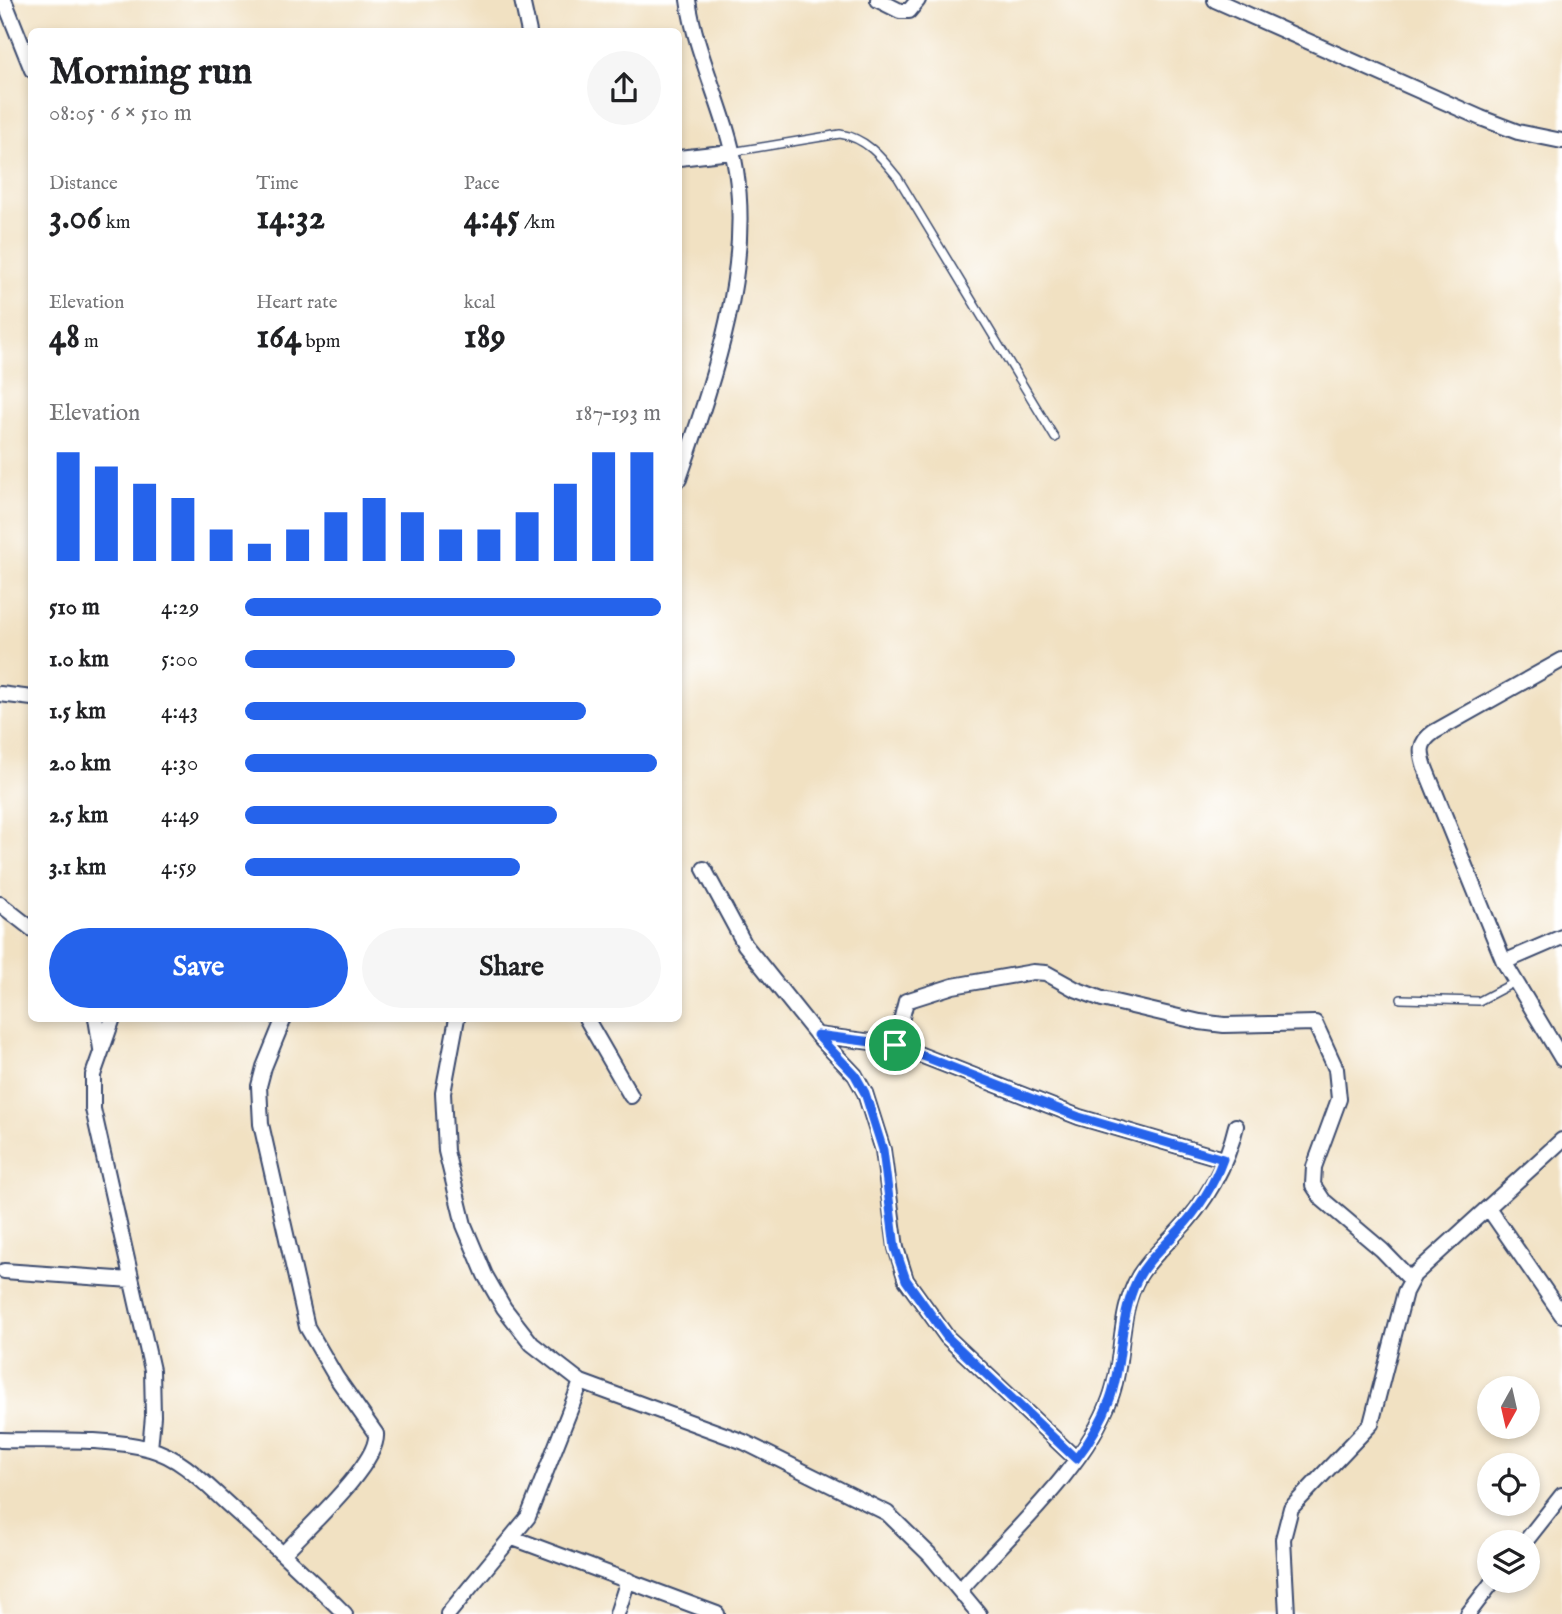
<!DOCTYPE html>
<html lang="en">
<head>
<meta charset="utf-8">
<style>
  :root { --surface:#fff; --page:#f6f6f6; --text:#202124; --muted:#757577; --accent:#2563eb }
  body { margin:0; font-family:"IM FELL English",serif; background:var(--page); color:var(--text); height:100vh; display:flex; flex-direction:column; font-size:26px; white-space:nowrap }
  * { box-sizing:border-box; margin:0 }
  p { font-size:23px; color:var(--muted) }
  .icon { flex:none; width:38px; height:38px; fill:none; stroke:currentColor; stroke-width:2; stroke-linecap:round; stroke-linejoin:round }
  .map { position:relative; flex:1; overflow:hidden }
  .side { position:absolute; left:28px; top:28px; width:654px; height:994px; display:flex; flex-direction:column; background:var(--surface); border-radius:10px; box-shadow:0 4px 10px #0003 }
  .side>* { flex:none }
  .needle { width:46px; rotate:188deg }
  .fabs { position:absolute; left:1477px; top:1376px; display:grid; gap:14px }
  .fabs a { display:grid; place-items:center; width:63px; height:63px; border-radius:50%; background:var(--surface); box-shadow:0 4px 10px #0003; font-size:35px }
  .pin { position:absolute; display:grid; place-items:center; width:60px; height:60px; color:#fff; margin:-30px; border:4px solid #fff; border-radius:50%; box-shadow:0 2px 7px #0007 }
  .round { display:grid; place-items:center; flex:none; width:74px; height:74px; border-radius:37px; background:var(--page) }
  .overview { display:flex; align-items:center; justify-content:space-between; height:119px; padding:0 21px }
  h1 { font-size:38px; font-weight:700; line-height:52px }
  .metrics { display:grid; grid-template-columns:repeat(3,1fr); gap:10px; height:119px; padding:7px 21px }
  .metrics div { display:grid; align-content:center }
  .metrics b { font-size:35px; font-weight:700 }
  .metrics small { font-size:19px; font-weight:400 }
  .metrics p { font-size:19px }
  .chart { height:196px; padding:14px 21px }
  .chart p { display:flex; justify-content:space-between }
  .chart svg { width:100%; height:126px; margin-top:7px; stroke:var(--accent); stroke-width:6 }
  .cta { display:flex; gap:14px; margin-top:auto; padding:14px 21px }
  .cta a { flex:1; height:80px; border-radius:42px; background:var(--accent); color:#fff; font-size:28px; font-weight:700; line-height:80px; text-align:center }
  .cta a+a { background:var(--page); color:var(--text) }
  ul { padding:0 21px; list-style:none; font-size:23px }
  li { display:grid; grid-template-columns:112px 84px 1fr; align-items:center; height:52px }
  li i { height:18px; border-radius:9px; background:var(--accent) }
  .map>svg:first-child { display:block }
</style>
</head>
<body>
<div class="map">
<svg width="1562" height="1614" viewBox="0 0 1562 1614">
  <rect width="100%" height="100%" fill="#fff"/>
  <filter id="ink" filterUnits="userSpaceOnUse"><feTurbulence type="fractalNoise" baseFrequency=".0143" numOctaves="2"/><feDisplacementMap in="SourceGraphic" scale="14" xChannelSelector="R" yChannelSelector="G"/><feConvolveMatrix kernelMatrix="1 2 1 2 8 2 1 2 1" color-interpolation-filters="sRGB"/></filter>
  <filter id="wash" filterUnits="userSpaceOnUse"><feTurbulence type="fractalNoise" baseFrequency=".00686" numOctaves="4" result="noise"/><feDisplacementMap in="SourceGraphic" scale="28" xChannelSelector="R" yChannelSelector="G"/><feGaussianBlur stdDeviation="1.57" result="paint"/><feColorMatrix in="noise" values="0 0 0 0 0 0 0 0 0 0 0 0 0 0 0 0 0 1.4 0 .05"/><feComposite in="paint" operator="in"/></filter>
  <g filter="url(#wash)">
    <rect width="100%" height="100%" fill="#f1e1c2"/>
  </g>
  <g filter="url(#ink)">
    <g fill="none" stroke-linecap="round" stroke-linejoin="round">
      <defs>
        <path id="service" d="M731,152L840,134C867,138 882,158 898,178L1055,438
          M1401,999L1479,1001L1515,982"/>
        <path id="minor" d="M4,0L32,70
          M522,0L529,32
          M878,0L900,11H909L918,0
          M1215,0L1481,118L1518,132L1562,141
          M679,158L731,152
          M679,479C712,383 752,274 736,170C727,114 696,56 688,0
          M1562,660L1434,732C1418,743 1420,753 1426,770L1504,962L1562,1059
          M0,694L32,698
          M704,869L745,945L817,1035L855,1075L865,1093L883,1150L896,1248L906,1280L947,1337L1076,1459
          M0,904L32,929
          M1504,962L1562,937
          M96,1018L101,1049
          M113,1018L93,1075V1109L152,1370L153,1416L150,1449
          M284,1018L264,1067L259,1086L261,1124L307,1327L336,1377L376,1434C379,1463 306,1529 285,1552
          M457,1018L443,1093L446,1151L464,1225L485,1275L504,1308L532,1344L581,1382L744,1442L887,1513L930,1555L979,1614
          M586,1018L631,1096
          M817,1035L895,1045L1079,1117L1223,1159
          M895,1045L906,1001L953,986L1033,972L1046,973L1075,989L1102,999L1200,1022L1224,1025L1315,1023L1336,1069L1339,1099L1314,1167L1313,1185L1323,1200L1382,1250L1411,1280
          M1489,1209L1562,1315
          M4,1271L131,1280
          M0,1440C46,1441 106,1437 150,1449C183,1458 207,1486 232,1508C270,1542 308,1577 345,1614
          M513,1538L717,1614
          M1525,1542L1562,1495
          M960,1590C1009,1535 1085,1468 1110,1399C1125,1359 1117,1314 1139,1276C1150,1259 1164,1246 1177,1232C1205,1204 1227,1165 1236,1126
          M448,1614L528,1517L581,1382
          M617,1614L628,1580
          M1287,1614L1283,1539L1291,1508L1371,1424L1405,1292L1414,1275L1562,1140
          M1468,1614L1494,1580"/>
      </defs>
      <!-- service casing -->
      <use href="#service" stroke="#3b4a6d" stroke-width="10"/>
      <!-- minor casing -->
      <use href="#minor" stroke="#3b4a6d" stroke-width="18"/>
      <!-- service -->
      <use href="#service" stroke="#fff" stroke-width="7"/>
      <!-- minor -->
      <use href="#minor" stroke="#fff" stroke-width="14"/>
    </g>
  </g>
  <g fill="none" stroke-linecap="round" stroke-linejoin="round" filter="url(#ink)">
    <defs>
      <path id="route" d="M817,1035L895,1045L1079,1117L1223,1159C1213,1187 1199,1209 1178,1231C1164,1247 1147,1260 1137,1280C1118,1320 1124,1360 1110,1399C1102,1421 1090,1441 1076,1459L947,1337L906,1280L895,1248L883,1150L865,1093L855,1075Z"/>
    </defs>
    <!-- route casing -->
    <use href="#route" stroke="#fff" stroke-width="14"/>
    <!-- route -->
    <use href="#route" stroke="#2563eb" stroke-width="9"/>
  </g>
</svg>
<div class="fabs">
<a><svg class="needle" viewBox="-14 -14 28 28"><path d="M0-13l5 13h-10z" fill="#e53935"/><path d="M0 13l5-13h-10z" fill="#757577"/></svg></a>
<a><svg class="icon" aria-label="locate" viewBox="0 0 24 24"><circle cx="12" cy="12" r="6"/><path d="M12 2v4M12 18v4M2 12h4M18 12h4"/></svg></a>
<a><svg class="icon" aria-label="layers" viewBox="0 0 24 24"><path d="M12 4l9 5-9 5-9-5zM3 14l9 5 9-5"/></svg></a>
</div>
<div class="pin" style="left:895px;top:1045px;background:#1e9e55"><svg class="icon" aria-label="arrive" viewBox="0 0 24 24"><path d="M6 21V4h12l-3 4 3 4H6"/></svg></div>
<section class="side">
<div class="overview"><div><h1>Morning run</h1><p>08:05 · 6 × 510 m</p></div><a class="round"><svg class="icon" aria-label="share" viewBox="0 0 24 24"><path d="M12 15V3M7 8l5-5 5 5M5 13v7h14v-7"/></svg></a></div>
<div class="metrics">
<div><p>Distance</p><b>3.06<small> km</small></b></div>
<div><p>Time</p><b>14:32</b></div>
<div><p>Pace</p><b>4:45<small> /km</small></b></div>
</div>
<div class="metrics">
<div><p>Elevation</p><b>48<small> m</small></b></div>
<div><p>Heart rate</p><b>164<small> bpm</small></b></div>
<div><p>kcal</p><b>189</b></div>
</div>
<div class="chart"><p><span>Elevation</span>187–193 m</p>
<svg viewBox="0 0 160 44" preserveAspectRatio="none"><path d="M5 44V6M15 44V11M25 44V17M35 44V22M45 44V33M55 44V38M65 44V33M75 44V27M85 44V22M95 44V27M105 44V33M115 44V33M125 44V27M135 44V17M145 44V6M155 44V6"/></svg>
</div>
<ul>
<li><b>510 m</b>4:29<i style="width:100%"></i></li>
<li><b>1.0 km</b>5:00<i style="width:65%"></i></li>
<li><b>1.5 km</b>4:43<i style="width:82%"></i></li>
<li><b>2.0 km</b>4:30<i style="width:99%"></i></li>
<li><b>2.5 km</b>4:49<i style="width:75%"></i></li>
<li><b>3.1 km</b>4:59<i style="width:66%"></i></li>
</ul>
<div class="cta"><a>Save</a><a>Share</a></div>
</section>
</div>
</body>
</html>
